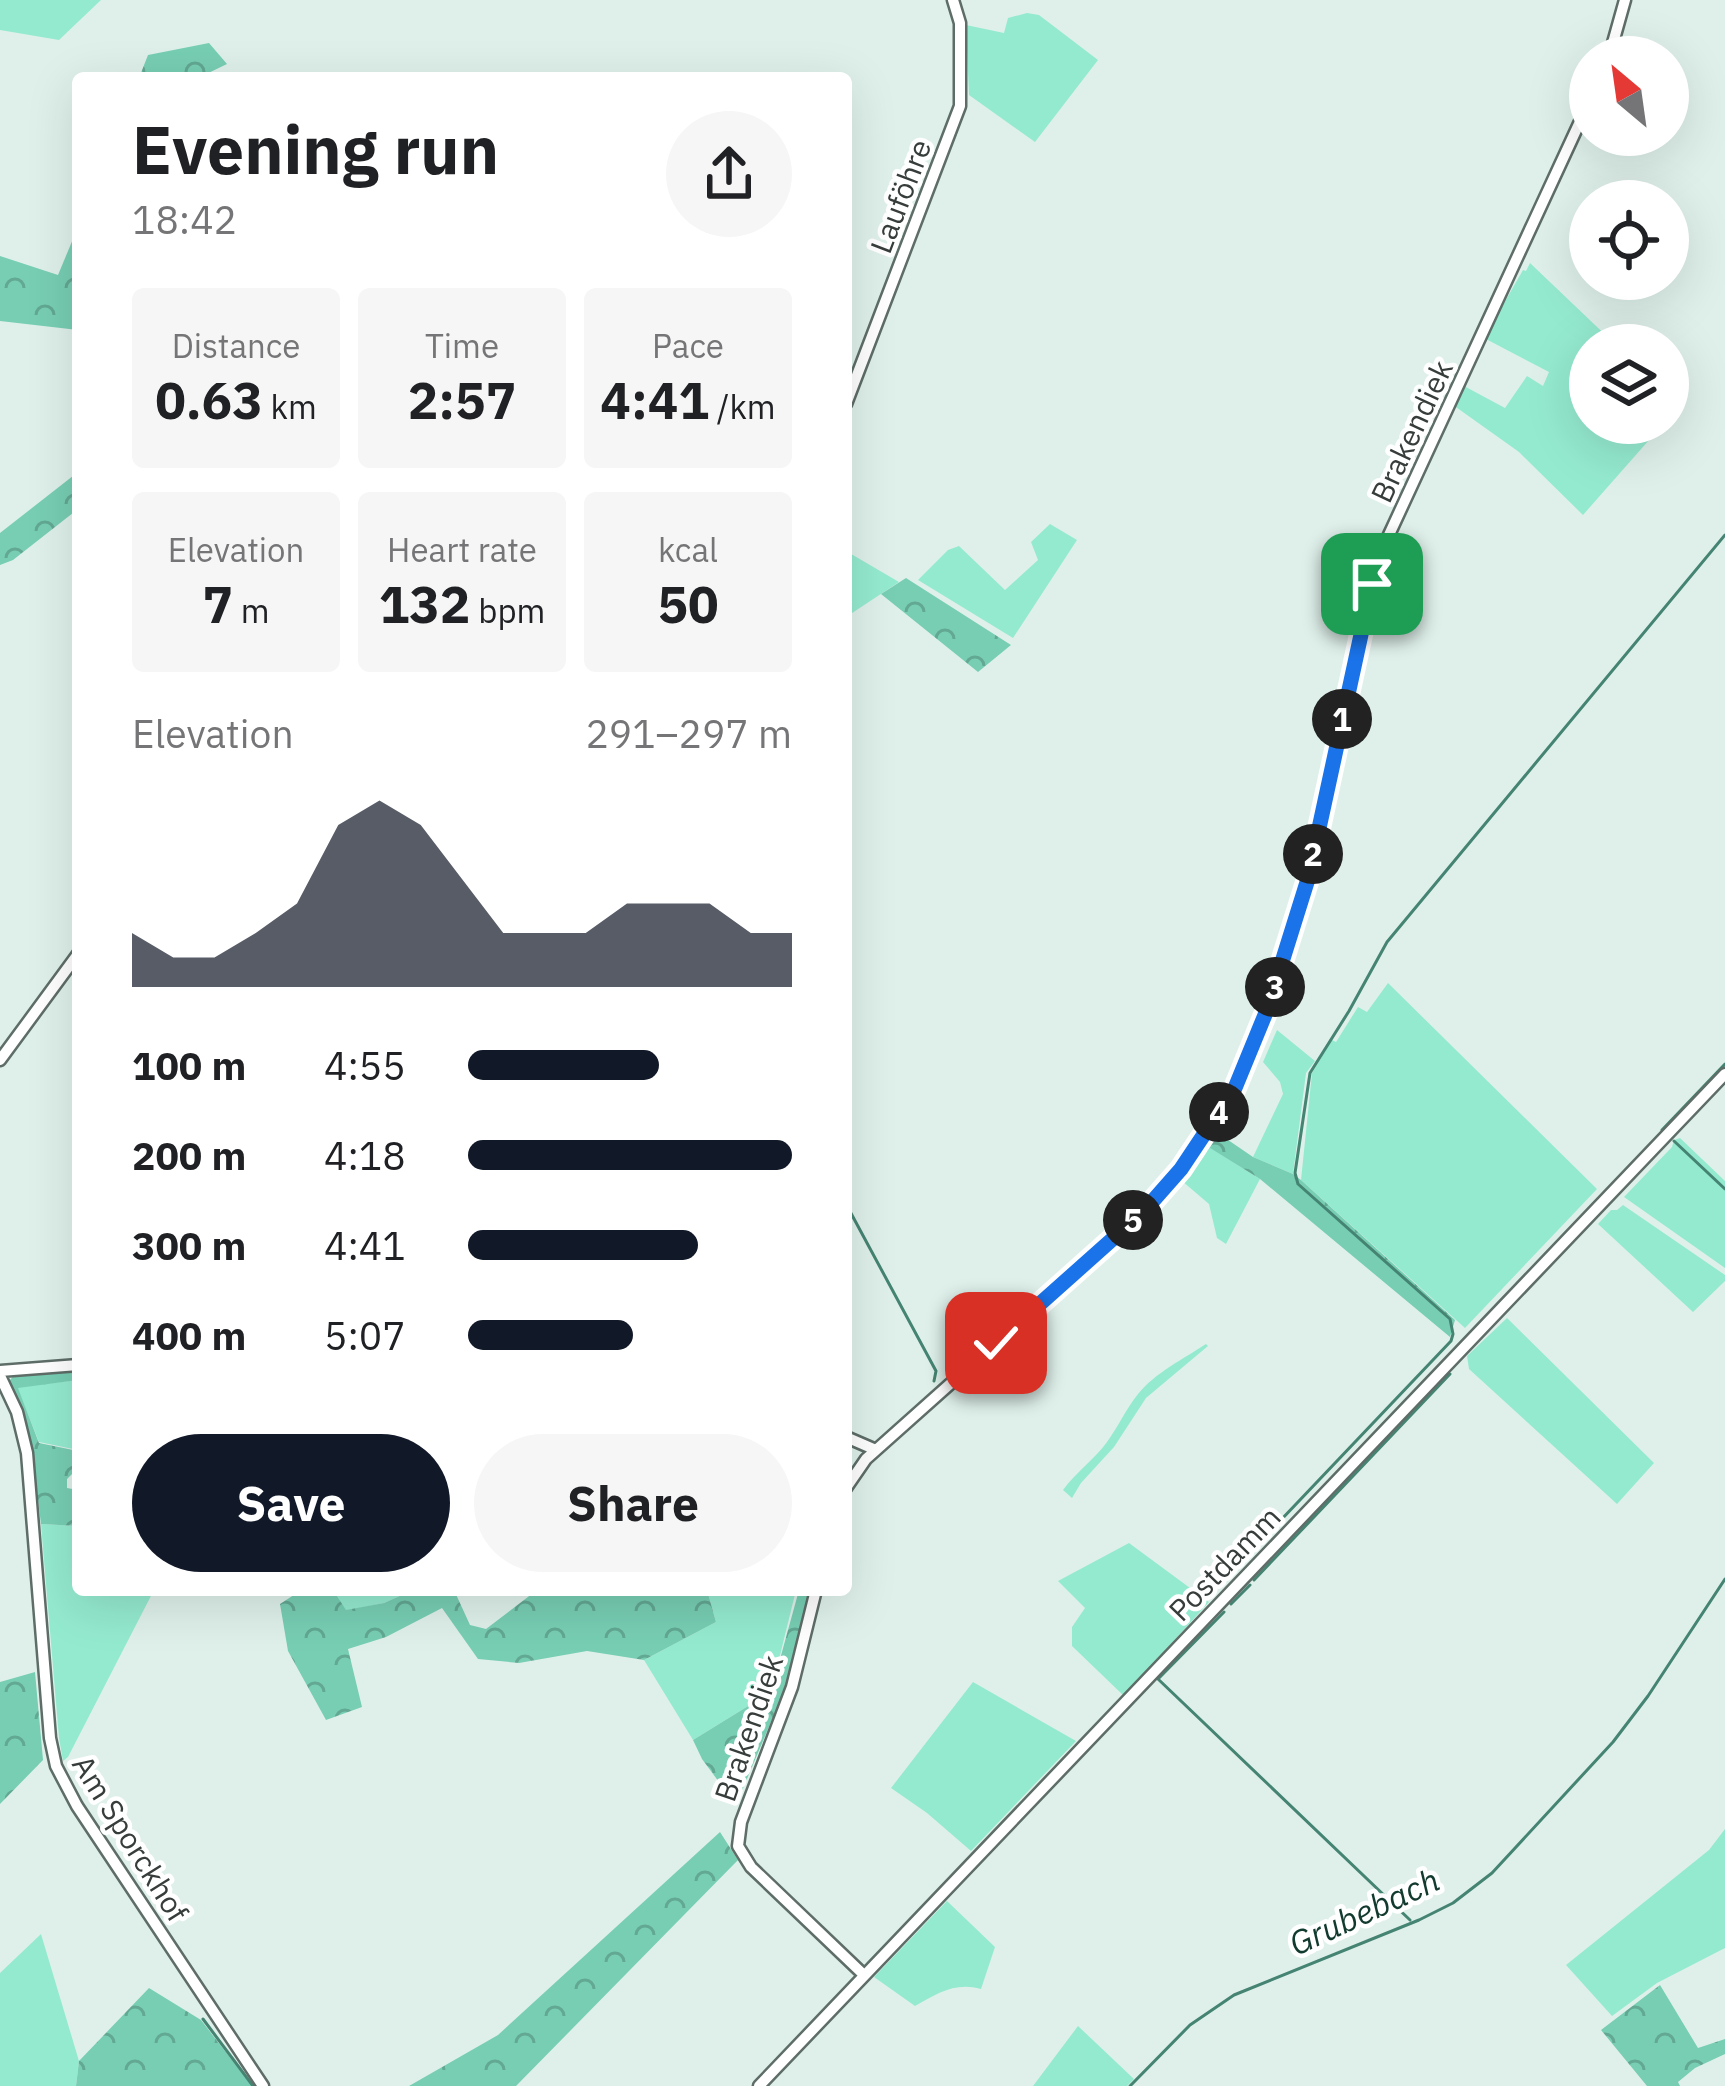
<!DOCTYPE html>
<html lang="en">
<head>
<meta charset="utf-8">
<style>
  :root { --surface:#fff; --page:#f6f6f6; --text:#202124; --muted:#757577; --accent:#111827 }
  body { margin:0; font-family:"IBM Plex Sans",sans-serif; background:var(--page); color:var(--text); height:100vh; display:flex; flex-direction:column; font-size:45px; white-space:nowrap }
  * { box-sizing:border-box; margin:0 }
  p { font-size:39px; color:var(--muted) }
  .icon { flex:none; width:66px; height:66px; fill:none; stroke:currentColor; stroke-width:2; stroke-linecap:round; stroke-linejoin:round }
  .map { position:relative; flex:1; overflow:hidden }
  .side { position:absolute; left:72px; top:72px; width:780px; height:1524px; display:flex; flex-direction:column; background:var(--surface); border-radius:12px; box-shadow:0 12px 48px #0002 }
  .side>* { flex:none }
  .needle { width:78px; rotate:331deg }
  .tools { position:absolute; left:1569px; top:36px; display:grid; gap:24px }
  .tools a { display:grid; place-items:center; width:120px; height:120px; border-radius:50%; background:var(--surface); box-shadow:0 12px 48px #0002; font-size:60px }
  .pin { position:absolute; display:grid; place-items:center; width:102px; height:102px; color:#fff; margin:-51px; border-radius:24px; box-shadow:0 6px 18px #0006 }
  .km { position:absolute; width:60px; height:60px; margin:-30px; border-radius:50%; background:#222; color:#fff; font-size:33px; line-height:60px; text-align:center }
  .round { display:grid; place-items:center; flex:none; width:126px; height:126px; border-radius:63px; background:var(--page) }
  .headline { display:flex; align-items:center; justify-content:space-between; height:204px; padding:0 60px }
  h1 { font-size:66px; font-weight:800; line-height:90px }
  .metrics { display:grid; grid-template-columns:repeat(3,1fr); gap:18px; height:204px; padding:12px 60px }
  .metrics div { display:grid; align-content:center; border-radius:12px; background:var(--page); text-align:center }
  .metrics b { font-size:51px; font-weight:800 }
  .metrics small { font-size:33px; font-weight:400 }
  .metrics p { font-size:33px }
  .chart { height:336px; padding:24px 60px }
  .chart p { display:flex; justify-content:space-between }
  .chart svg { width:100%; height:216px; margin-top:12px; fill:var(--accent); opacity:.7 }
  .primary-button { display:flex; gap:24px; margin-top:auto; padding:24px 60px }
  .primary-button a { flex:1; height:138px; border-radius:72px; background:var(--accent); color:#fff; font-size:48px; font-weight:800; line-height:138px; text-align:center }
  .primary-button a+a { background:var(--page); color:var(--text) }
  ul { padding:0 60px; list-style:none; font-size:39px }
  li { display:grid; grid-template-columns:192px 144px 1fr; align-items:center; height:90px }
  li i { height:30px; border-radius:15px; background:var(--accent) }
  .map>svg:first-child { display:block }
</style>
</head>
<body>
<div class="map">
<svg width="1725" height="2086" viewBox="0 0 1725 2086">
  <defs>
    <pattern id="forest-crowns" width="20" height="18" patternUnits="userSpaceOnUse" patternTransform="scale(3)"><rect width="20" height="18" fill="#77ceb3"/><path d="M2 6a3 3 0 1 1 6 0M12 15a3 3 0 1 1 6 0" fill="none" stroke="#62a893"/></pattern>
  </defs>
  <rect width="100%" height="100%" fill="#dff0ea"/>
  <!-- grass -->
  <path fill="#94eacf" d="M0,0H101L59,40L0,30Z
    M1027,13L1039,15L1098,60L1035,142L969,95L966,25L1004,33L1008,18Z
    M1530,263L1616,345H1590V423H1664L1583,515L1519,452L1453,405L1464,386L1505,408L1527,376L1543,386L1549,372L1484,338L1523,270L1526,271Z
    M1050,524L1077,540L1013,638L918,580L948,550L959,546L1005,590L1038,560L1031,542Z
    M846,551L899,582L846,617Z
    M1388,983L1597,1189L1465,1328L1301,1180L1312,1073L1332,1040L1336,1042L1358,1007L1367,1012Z
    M1277,1030L1315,1061L1306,1073L1293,1174L1253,1157L1283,1094L1280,1082L1263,1062Z
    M1680,1138L1725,1181V1268L1624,1197L1672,1147L1674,1140Z
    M1209,1147L1260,1179L1226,1244L1217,1238L1209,1204L1182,1181Z
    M1623,1205L1725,1275V1281L1693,1312L1598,1224L1611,1210H1617Z
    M1507,1318L1654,1463L1617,1504L1469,1369L1467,1356Z
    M1206,1344L1208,1346L1146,1398L1114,1447L1081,1483L1072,1498L1063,1490C1076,1472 1094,1460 1107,1442C1118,1427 1126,1409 1138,1394C1155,1373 1183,1359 1206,1344Z
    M78,1380V1450L39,1442L17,1387Z
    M41,1524L78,1526V1590H154L68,1757L63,1761L59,1738Z
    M1129,1543L1209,1602L1124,1696L1072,1646V1627L1085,1608L1058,1581Z
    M333,1590H413L384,1603L345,1611Z
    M707,1590H796L771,1692L693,1740L644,1660L716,1622Z
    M973,1682L1076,1741L971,1851L927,1813L891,1788Z
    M1725,1829V1948L1657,1983L1612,2016L1566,1965L1709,1850Z
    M947,1901L995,1947L981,1989C955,1982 938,1993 915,2006L874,1977Z
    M41,1934L79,2061L76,2086H0V1973Z
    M1078,2026L1134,2079L1127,2086H1033Z"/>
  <!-- forest -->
  <path fill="url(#forest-crowns)" d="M209,43L227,64L198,78H139L148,55Z
    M78,227V330L0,321V256L58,275Z
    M78,472V509L13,560L0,565V533Z
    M906,578L1011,645L978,672L881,594Z
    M1212,1129L1253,1157L1293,1174L1301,1180L1455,1320L1450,1337L1260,1179L1210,1148L1182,1181L1178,1180Z
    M78,1368V1380L18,1388L39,1443L78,1451V1468L67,1479V1488L78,1490V1526L41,1524L31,1444L9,1381L16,1373Z
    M333,1590L346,1610L384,1603L413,1590H454L470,1625L486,1629L537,1590H707L716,1622L644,1660L587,1651L519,1663L478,1659L442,1608L386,1637L348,1649L362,1707L326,1720L288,1651L280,1604L300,1591Z
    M799,1590H812L784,1691L736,1805L702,1759L693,1740L771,1692Z
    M35,1672L43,1760L0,1804V1682Z
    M720,1832L738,1860L516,2086H409L498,2035Z
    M1660,1985L1698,2048L1725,2039V2054L1695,2068L1678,2082L1680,2086H1647L1601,2030Z
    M149,1988L201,2020L252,2086H76L79,2061Z"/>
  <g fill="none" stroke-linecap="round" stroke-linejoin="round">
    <!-- stream -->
    <path stroke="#458472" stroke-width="3" d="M1662,1130L1725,1064
      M1674,1141L1725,1189
      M846,1204L936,1371L934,1381
      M1254,1580L1450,1374
      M1222,1582L1451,1341L1453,1334L1450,1319L1298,1184L1295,1173L1310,1073L1349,1011L1387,942L1725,535
      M1231,1604L1250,1585
      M1224,1612L1158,1679L1410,1920
      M203,2019L253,2086
      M1130,2086L1190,2025L1234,1995L1419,1920L1453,1903L1492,1873L1613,1742L1648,1696L1725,1579"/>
    <defs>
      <path id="minor" d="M1609,57L1625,0
        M846,404L960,106V23L953,0
        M0,1060L78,954
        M0,1371L78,1365
        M0,1376L17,1412L27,1453L50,1738L56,1766L77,1806L263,2086
        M846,1437L876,1450
        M846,1488L866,1459L1144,1211C1178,1173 1213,1131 1236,1085C1295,966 1316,834 1345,706C1358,649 1369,592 1388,537L1590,100
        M816,1590L792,1687L741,1822L738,1846L751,1867L864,1975
        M759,2086L1725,1074"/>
    </defs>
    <!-- minor casing -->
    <use href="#minor" stroke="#5e6d68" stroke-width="15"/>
    <!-- minor -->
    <use href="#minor" stroke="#fff" stroke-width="10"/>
  </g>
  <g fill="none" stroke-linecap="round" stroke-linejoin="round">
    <defs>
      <path id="route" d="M996,1343L1144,1211L1181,1169L1235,1088L1267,1010L1308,879L1372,584"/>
    </defs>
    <!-- route casing -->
    <use href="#route" stroke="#fff" stroke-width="24"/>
    <!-- route -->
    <use href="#route" stroke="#1a73e8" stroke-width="15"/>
  </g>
  <g text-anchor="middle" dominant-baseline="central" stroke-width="9" stroke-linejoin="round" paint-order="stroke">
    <!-- street labels -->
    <g font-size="30" fill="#373d3b" stroke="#fff">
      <text transform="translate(900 196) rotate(-69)">Lauföhre</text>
      <text transform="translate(1411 431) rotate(-65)">Brakendiek</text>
      <text transform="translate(1224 1563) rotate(-46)">Postdamm</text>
      <text transform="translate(748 1728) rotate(-71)">Brakendiek</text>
      <text transform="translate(131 1838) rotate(58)">Am Sporckhof</text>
    </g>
    <!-- water labels -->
    <g font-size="33" font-style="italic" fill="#123a2f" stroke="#fff">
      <text transform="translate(1364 1911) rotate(-25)">Grubebach</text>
    </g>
  </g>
</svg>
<div class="tools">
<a><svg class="needle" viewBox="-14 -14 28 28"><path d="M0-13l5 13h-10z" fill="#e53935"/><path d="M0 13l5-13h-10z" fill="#757577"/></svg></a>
<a><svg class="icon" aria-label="locate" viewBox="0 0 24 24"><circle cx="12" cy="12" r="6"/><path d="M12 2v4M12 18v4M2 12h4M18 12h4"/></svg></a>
<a><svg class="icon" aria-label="layers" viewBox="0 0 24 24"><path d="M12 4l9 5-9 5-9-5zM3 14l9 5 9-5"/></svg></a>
</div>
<div class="pin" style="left:1372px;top:584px;background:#1e9e55"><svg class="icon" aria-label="arrive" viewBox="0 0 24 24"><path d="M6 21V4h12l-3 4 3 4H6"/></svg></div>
<div class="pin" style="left:996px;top:1343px;background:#d93025"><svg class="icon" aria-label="check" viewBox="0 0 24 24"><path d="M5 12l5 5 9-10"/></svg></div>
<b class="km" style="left:1342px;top:719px">1</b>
<b class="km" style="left:1313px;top:854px">2</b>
<b class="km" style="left:1275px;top:987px">3</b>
<b class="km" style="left:1219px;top:1112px">4</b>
<b class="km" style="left:1133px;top:1220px">5</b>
<section class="side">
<div class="headline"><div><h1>Evening run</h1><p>18:42</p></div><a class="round"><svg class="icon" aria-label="share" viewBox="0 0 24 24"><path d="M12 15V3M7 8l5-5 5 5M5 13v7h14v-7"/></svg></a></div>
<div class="metrics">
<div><p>Distance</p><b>0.63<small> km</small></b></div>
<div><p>Time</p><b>2:57</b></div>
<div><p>Pace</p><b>4:41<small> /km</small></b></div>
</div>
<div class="metrics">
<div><p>Elevation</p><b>7<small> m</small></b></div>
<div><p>Heart rate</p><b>132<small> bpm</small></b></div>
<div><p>kcal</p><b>50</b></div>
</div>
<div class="chart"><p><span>Elevation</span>291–297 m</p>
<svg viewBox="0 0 160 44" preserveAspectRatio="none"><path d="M0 44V33L10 38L20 38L30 33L40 27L50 11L60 6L70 11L80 22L90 33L100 33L110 33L120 27L130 27L140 27L150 33L160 33V44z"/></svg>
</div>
<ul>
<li><b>100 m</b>4:55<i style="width:59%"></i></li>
<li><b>200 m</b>4:18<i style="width:100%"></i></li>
<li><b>300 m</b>4:41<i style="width:71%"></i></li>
<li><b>400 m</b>5:07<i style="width:51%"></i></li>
</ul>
<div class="primary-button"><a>Save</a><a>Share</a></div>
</section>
</div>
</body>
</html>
